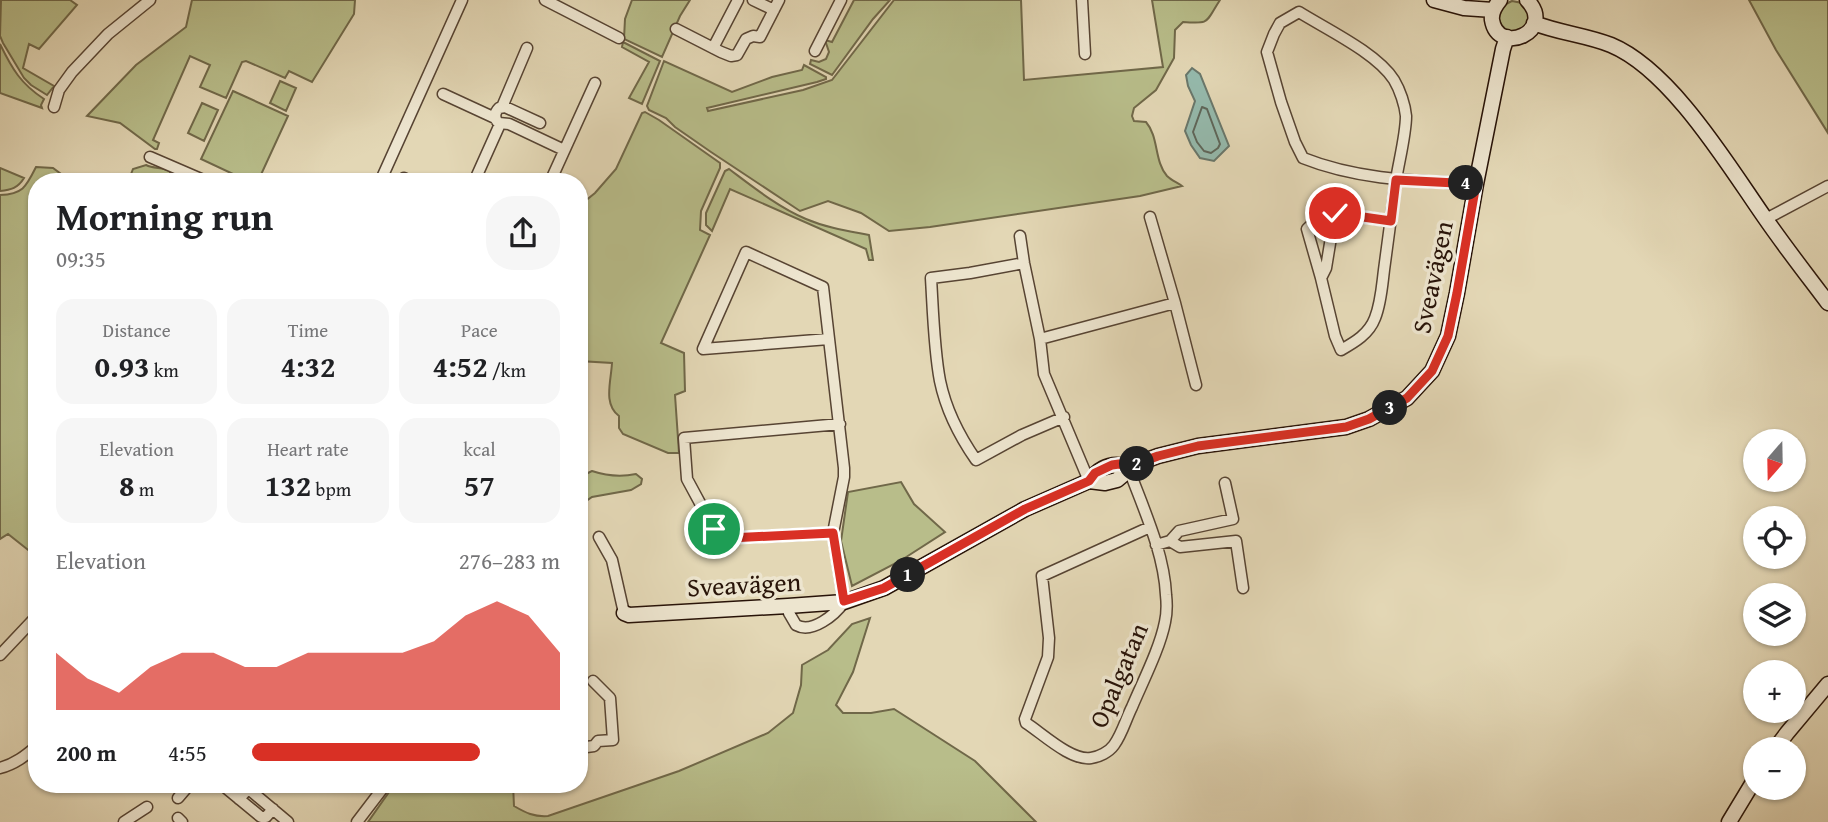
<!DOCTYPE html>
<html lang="en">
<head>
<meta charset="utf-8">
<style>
  :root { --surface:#fff; --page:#f6f6f6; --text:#202124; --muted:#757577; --accent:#d93025 }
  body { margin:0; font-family:"Gentium Book Plus",serif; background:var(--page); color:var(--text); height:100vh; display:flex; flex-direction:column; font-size:26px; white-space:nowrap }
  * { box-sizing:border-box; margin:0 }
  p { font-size:23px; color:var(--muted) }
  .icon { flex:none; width:38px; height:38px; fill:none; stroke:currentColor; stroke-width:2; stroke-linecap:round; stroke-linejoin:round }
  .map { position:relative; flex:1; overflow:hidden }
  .details { position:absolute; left:28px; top:173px; width:560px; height:620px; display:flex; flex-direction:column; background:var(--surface); border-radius:28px; box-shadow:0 2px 5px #0004 }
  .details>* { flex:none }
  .needle { width:46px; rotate:200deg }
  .controls { position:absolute; left:1743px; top:429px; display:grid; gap:14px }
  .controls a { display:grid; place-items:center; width:63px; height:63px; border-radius:50%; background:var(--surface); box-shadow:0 2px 5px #0004; font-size:35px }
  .pin { position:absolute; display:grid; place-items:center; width:60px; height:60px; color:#fff; margin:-30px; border:4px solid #fff; border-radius:50%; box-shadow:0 2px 7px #0007 }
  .km { position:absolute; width:35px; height:35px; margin:-18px; border-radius:50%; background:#222; color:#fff; font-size:19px; line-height:35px; text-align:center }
  .round { display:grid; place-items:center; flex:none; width:74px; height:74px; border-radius:28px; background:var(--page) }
  .summary { display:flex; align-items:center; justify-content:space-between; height:119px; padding:0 28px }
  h1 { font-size:38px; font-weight:800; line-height:52px }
  .stats { display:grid; grid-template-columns:repeat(3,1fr); gap:10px; height:119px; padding:7px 28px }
  .stats div { display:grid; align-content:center; border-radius:18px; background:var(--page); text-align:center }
  .stats b { font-size:30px; font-weight:800 }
  .stats small { font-size:19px; font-weight:400 }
  .stats p { font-size:19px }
  .chart { height:196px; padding:14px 28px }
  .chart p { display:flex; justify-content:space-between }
  .chart svg { width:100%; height:126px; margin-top:7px; fill:var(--accent); opacity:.7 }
  ul { padding:0 28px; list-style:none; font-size:23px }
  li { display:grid; grid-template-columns:112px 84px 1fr; align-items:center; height:52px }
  li i { height:18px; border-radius:9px; background:var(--accent) }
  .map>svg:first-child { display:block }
</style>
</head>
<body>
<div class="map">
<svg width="1828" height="822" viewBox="0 0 1828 822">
  <rect width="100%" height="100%" fill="#e3d7b5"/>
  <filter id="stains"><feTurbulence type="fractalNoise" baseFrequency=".00286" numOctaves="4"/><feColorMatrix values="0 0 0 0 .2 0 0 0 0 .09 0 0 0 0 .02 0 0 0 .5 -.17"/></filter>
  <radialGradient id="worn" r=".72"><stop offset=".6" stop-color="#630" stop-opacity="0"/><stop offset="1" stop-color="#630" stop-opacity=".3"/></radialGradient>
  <!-- green -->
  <path fill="#b8bd8a" stroke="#706849" stroke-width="2" d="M1,0H70L77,5L39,49L29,44L23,68L54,86L47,95L31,85L24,78L3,43L0,36Z
    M192,0H355L354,14L312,82L289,71L285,78L246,61L242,62L226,98L200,87L210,65L190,56L153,140L159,143L157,149H155L120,123L87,116L136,65L186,27Z
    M632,0H690L680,16L662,57L624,39L625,19Z
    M854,0H890L873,19L832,75L810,64L811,60L819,62L826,59L829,52L825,40L832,42Z
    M894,0H1021L1024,80L1163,67L1152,0H1220C1205,23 1211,24 1183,22L1175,30L1174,58L1156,90L1134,108L1132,116L1134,121L1146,122C1159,137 1154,161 1167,176C1171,180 1178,183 1182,186L1140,196L930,227L889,231L861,213L828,201L800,211L711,152L675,127L666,118L649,110L647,106L664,61L732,92L772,77L802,70L804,65L826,77V79L817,82L707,108L708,111L803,90L832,80Z
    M1749,0H1828V133L1776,50Z
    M1512,1L1522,3L1530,17L1526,27L1512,33C1495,25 1493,9 1512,1Z
    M623,42L660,61L642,104L629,98L649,62L622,47Z
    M0,44C12,69 21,84 44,99L41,105L42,108L0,93Z
    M280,81L296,88L286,111L270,103Z
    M233,91L288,116L259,179L256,177L254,182H250L201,159Z
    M202,103L218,110L204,141L188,133Z
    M645,112L659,120L720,163V168L701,211L700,230L710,235L661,343L684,353L685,391L675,395L679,453H668L623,434L619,428V416C603,404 611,382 612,363L579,361V206L595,193L616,169L642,113Z
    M146,165C154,169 162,167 170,171V177L164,175L161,182H128L133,169Z
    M36,167L53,168L65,177L64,182H37V557L8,534L0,539V195C23,194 26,187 36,167Z
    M0,168L24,178C18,188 11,190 0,191Z
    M729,169C753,187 778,207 806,219C827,228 848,231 869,235L873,260H869L866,249L730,189L712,231L706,225V213L725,171Z
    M592,471C607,476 621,477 636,474L642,479L641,484L631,490L592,497L579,506C579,491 576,477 592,471Z
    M901,482L914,504L945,532L900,561L852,586L841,541L848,492Z
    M870,618L853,672L836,705L843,713H871L894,709L975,761L1036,822H368L394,785L396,784H513L514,806C526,813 534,817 548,816L679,771L768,733L793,713L801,685L802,665L828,650L852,624Z"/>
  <!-- water -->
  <path fill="#95baad" stroke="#69776b" stroke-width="2" d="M1192,68L1200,74L1229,146L1214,161L1200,158L1191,145L1185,131L1195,101L1188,86L1186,75Z"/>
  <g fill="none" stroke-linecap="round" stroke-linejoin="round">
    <!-- shore -->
    <path stroke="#5e665a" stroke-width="2" d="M1202,107L1207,109L1220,144L1218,148L1211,153L1204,151L1197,142L1193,132Z"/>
    <defs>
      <path id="street" d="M545,0L619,38
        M753,0L774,10
        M1082,0L1085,54
        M676,29L721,52L731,56L737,55L746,39L753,36L760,37L779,0
        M713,48L738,0
        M815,51L841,0
        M443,94L495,118
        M54,107L59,90L72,72L108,34L150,0
        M502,107L527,48
        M540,123L505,107L499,108C494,113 494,119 499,123L509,124L564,150
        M150,157L208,182
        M404,178L412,182
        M380,182L462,0
        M474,182L500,124
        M550,182L595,83
        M1150,217L1175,303L1196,385
        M1766,219L1828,186
        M1391,221L1335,213L1326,268L1321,278L1335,336L1341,350C1355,342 1369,334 1375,318C1381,303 1382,286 1384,270C1388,240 1392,210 1396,180C1399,161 1406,134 1406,116C1405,105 1400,90 1394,80C1377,53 1326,29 1299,12L1280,23L1274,34L1267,52L1281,102L1295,142L1303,158C1358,180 1417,181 1476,184
        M1020,236L1024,263L1040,339L1044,374L1089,481
        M1024,263L970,273L931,278C933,311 934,350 940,381C946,410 960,437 976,460L1022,435L1064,417
        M1321,278L1307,229L1324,213H1335
        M1040,339L1175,303
        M1128,467C1143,508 1164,552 1166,595C1167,604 1167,613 1165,622C1160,648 1143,681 1132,707C1126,719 1122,734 1114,745C1109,752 1099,757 1091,758C1071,761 1043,734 1026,723L1025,719L1048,657L1049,638L1042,576L1150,527
        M833,533L730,538L714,529L687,479L684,438L840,424
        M599,537L612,560L624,613
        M1170,541L1180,547L1236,541L1243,588
        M1156,545L1170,541L1179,531L1233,519L1225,483
        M788,606L789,613L796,625C812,634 835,615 844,602L833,533L844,477V468L823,287L746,252L703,349L829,339
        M0,655L34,619
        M579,748L594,746L598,741L613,740L610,698L593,681
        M0,768C15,764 25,756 37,746
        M221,784L261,817H266L273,809
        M178,798L190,784
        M239,799L246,791H251L288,822
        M178,818L182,822
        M124,822L147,807
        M357,822L386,784"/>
      <path id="secondary" d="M1434,0L1464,8L1493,10
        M1500,0C1495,6 1491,12 1492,20C1498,57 1557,31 1527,0
        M1534,23C1559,33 1586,35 1611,45C1671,70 1728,165 1765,218C1785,247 1807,275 1828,303
        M1089,481L1105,483L1117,480L1123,475L1128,467L1158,456L1198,446L1346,427L1369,419L1407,398L1432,371L1448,336L1457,293L1476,184L1503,49L1507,37
        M624,613L629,615L788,606L844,602L884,588L1025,509L1089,481C1099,468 1112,462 1128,467
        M1775,749L1787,733L1828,684
        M1729,822L1755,779"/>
    </defs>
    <!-- street casing -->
    <use href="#street" stroke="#574433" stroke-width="13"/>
    <!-- secondary casing -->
    <use href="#secondary" stroke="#281308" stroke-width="17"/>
    <!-- street -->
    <use href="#street" stroke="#ede5cf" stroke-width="10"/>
    <!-- secondary -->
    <use href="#secondary" stroke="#ede5cf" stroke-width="14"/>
  </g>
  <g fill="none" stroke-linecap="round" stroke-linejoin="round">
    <defs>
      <path id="route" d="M714,529L721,535L730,538L833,533L844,601L884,588L1025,509L1089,481L1095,473L1112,465L1119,464L1128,467L1158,456L1198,446L1346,427L1369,419L1407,398L1432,371L1448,336L1457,293L1476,184L1396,180L1391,221L1335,213"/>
    </defs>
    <!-- route casing -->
    <use href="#route" stroke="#fff" stroke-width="14"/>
    <!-- route -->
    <use href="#route" stroke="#d93025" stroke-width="9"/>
  </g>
  <g text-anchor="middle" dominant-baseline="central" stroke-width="7" stroke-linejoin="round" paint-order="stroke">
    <!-- street labels -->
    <g font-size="26" fill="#281308" stroke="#ede5cf">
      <text transform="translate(1432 277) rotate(-78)">Sveavägen</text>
      <text transform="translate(744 584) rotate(-3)">Sveavägen</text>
      <text transform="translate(1118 675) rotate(-67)">Opalgatan</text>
    </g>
  </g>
  <rect width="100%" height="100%" filter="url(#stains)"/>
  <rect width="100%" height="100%" fill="url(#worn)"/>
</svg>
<div class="controls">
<a><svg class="needle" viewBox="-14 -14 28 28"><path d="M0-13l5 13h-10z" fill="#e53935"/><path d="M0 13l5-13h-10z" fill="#757577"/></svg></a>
<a><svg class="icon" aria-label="locate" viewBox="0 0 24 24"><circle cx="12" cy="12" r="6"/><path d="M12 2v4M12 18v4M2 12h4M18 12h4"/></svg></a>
<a><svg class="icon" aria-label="layers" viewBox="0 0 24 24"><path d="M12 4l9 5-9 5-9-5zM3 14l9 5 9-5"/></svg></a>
<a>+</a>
<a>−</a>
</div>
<div class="pin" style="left:714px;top:529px;background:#1e9e55"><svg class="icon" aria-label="arrive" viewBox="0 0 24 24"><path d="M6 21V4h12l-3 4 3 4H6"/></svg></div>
<div class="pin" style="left:1335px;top:213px;background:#d93025"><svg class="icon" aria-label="check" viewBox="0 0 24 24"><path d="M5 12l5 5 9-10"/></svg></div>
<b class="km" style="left:908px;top:575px">1</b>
<b class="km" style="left:1137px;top:464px">2</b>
<b class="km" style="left:1390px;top:408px">3</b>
<b class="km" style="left:1466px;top:183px">4</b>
<section class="details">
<div class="summary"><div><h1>Morning run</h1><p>09:35</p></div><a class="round"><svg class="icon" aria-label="share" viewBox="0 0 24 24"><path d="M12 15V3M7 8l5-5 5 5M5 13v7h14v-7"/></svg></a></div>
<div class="stats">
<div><p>Distance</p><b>0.93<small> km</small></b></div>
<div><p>Time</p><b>4:32</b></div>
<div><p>Pace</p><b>4:52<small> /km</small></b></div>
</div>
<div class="stats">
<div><p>Elevation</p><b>8<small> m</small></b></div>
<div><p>Heart rate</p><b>132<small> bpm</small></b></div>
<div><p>kcal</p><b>57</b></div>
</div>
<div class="chart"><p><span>Elevation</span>276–283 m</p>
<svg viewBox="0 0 160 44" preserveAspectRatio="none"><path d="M0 44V24L10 33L20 38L30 29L40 24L50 24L60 29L70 29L80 24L90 24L100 24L110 24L120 20L130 11L140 6L150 11L160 24V44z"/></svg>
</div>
<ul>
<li><b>200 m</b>4:55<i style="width:74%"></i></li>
</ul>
</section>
</div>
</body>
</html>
